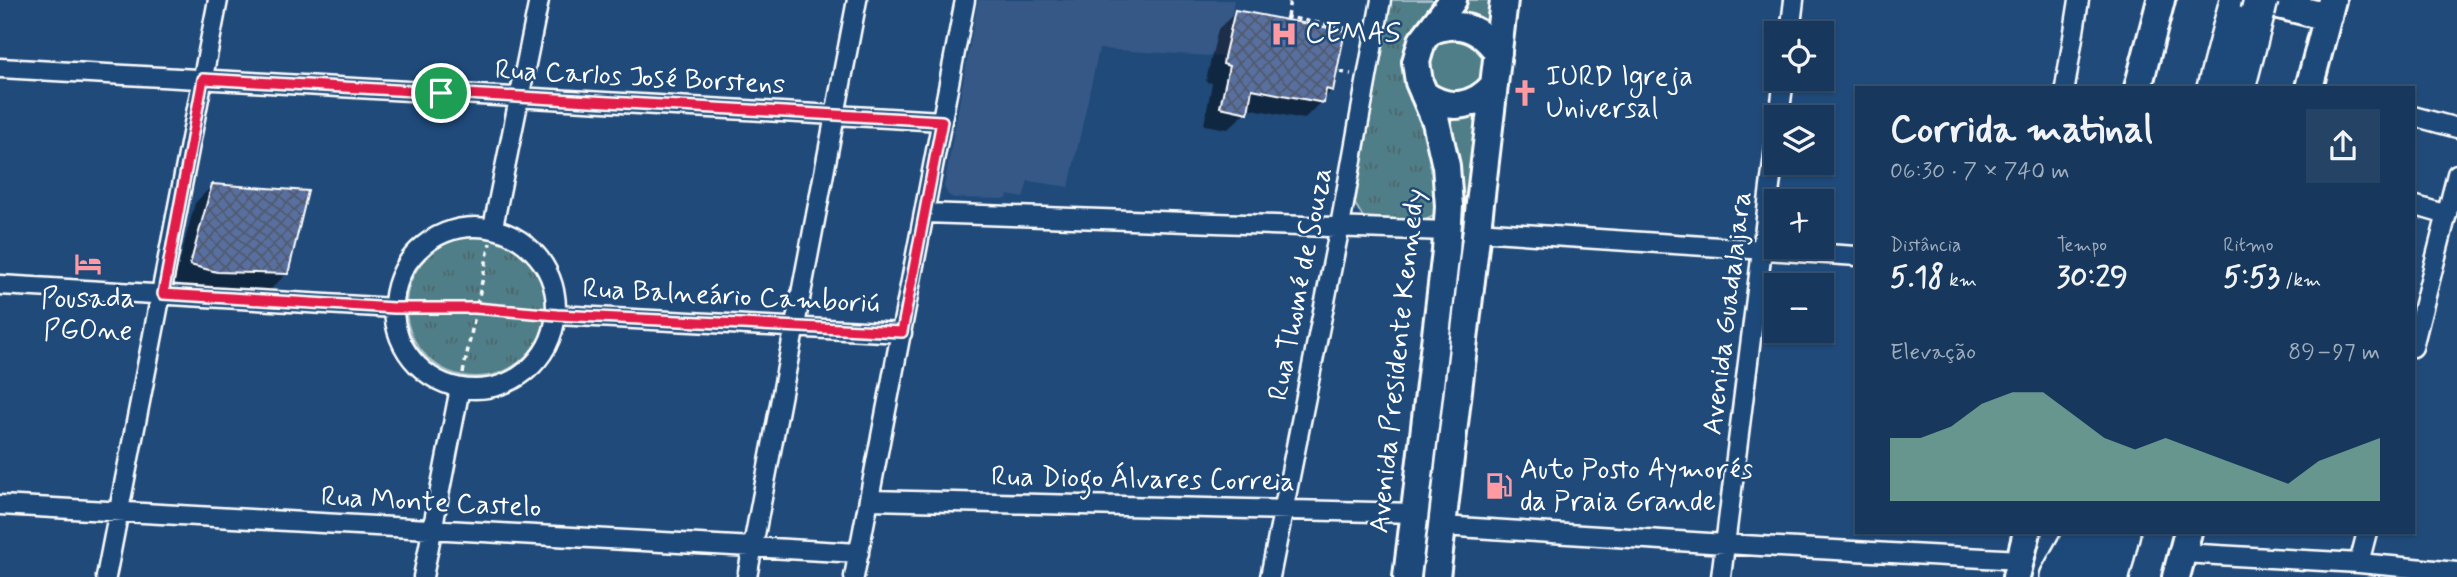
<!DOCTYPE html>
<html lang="pt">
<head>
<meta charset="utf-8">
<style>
  :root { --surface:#17385c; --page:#244365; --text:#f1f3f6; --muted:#9eacbb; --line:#365272; --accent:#8abfa5 }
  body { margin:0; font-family:Mynerve,sans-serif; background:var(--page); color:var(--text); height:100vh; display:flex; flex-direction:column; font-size:26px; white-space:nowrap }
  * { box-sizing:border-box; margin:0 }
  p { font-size:23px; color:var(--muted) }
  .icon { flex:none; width:38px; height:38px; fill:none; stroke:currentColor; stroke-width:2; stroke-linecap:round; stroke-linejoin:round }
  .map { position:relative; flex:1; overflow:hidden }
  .details { position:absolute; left:1855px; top:86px; width:560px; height:448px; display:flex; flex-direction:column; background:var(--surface); border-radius:0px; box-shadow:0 2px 5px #0004,0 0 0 2px var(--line) }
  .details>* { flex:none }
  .buttons { position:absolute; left:1764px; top:21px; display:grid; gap:14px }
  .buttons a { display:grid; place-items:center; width:70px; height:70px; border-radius:0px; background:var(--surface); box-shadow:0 2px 5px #0004,0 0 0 2px var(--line); font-size:35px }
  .pin { position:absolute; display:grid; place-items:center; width:60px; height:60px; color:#fff; margin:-30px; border:4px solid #fff; border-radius:50%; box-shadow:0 2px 7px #0007 }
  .round { display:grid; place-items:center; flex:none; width:74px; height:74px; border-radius:0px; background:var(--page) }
  .summary { display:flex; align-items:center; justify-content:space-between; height:119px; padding:0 35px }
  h1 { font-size:38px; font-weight:800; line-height:52px }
  .metrics { display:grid; grid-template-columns:repeat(3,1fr); gap:10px; height:119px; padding:7px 35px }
  .metrics div { display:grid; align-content:center }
  .metrics b { font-size:30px; font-weight:800 }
  .metrics small { font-size:19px; font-weight:400 }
  .metrics p { font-size:19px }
  .chart { height:196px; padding:14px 35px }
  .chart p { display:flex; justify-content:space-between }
  .chart svg { width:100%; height:126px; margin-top:7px; fill:var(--accent); opacity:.7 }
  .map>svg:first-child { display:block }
</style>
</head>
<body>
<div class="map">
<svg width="2457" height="577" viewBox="0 0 2457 577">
  <defs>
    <pattern id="park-tufts" width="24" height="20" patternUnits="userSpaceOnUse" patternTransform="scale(1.75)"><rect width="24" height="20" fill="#507e88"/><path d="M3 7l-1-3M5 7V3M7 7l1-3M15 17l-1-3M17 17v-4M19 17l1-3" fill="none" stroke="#4e656a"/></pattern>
    <pattern id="building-cross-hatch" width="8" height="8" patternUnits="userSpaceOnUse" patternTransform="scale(1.75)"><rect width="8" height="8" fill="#596f9f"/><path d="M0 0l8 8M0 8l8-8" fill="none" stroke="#515a6d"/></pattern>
  </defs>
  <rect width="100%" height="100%" fill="#1f4a7a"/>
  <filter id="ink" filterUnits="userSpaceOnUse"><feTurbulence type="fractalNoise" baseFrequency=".0143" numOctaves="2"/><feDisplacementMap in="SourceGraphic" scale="14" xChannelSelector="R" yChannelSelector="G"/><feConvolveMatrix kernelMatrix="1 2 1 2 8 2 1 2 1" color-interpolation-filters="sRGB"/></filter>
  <g filter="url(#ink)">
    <!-- built -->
    <path fill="#345887" d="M978,0H1234L1224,57L1099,49L1069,187L1028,181L1023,198L1008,195L1007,199L954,198L948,195L944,187Z"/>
    <!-- green -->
    <path fill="#507e88" stroke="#a8bec4" stroke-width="2" d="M1462,0H1496L1491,24L1483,25L1458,17Z
      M1471,38L1486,58L1482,83L1452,97L1431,84L1428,52L1439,39Z
      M1479,108L1466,245H1455L1447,118L1450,115Z"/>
    <!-- park -->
    <path fill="url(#park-tufts)" stroke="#a8bec4" stroke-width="2" d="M1391,0H1443L1419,33L1434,150L1437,214L1424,221L1363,217L1355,204Z
      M406 307a70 70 0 1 1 140 0a70 70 0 1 1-140 0Z"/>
    <!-- shadow -->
    <path fill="#0007" d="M1236,12L1332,90L1304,119L1247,108L1246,112L1228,129L1204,125L1212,83L1206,82L1207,76L1218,29Z
      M213,185L286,274L269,291L198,289L174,282L195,203Z"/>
    <!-- building -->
    <path fill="url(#building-cross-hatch)" stroke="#fff" stroke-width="2" d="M1235,10L1345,31L1333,91L1326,89L1324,103L1252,89L1248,113L1220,107L1229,66L1223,64L1224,57Z
      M212,184L308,191L288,274L217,272L190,265Z"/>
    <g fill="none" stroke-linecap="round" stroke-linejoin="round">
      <defs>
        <path id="minor" d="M1790,33L1794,0
          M0,68L942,121
          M2065,88L2079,0
          M2413,116L2457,128
          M1779,117L1784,79
          M2413,205L2447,215
          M925,213L1447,231
          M394 308a81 81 0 1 1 162 0a81 81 0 1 1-162 0Z
          M493,227L539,0
          M1476,231L1857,256
          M0,285L394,308
          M557,315L902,333
          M2413,347L2457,174
          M870,500L1415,513
          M0,505L859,553
          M1442,526L1725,544L2021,560
          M2182,553L2359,563L2457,572
          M2359,563L2367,532
          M106,577L218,0
          M423,577L460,388
          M747,577L857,0
          M854,577L965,0
          M1270,577L1340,226L1381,0
          M1721,577L1776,139"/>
        <path id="secondary" d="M2258,0L2328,17
          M1431,31C1458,19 1482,29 1498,53
          M2138,88L2161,0
          M2309,88L2332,0
          M1424,94C1449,112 1475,107 1494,85
          M1407,577L1446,251L1449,206L1446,166L1436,122L1419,82L1416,62L1422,41L1453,0
          M1436,577L1504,0
          M2016,577L2027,532
          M2176,577L2188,532"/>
        <path id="motorway" d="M2214,88L2237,0
          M2238,88L2258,12
          M2057,577L2082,532
          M2087,577L2099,532
          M2112,577L2123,532"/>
      </defs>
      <!-- minor casing -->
      <use href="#minor" stroke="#fff" stroke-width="23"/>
      <!-- secondary casing -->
      <use href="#secondary" stroke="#fff" stroke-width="32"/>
      <!-- motorway casing -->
      <use href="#motorway" stroke="#fff" stroke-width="38"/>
      <!-- path -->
      <path stroke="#fff" stroke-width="3.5" stroke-dasharray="5 5" stroke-linecap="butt" d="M1287,17L1290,0
        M1286,19L1287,17L1359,31
        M1340,72L1351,74
        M410,308H475L542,314
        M463,373L490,243"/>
      <!-- minor -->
      <use href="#minor" stroke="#1f4a7a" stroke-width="18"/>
      <!-- secondary -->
      <use href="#secondary" stroke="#1f4a7a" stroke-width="26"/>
      <!-- motorway -->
      <use href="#motorway" stroke="#1f4a7a" stroke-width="33"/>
      <defs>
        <path id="motorway-bridge" d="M2258,12L2261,0"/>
      </defs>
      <!-- motorway-bridge casing -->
      <use href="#motorway-bridge" stroke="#fff" stroke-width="38" stroke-linecap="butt"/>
      <!-- motorway-bridge -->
      <use href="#motorway-bridge" stroke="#1f4a7a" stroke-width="33"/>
    </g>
  </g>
  <g fill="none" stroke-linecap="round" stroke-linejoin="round" filter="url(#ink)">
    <defs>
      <path id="route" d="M203,79L942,121L902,332L557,315L475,308H394L163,294Z"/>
    </defs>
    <!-- route casing -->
    <use href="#route" stroke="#fff" stroke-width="14"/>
    <!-- route -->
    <use href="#route" stroke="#e11d48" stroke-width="9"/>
  </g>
  <!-- icons -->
  <defs>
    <symbol id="hospital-bare" viewBox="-9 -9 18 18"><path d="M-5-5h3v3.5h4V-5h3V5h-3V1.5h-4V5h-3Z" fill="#ff9aa2" stroke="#1f4a7a" stroke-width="2.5" paint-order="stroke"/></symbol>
    <symbol id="church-bare" viewBox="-9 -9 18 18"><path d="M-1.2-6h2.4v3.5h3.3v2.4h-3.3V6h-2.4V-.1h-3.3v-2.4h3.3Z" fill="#ff9aa2" stroke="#1f4a7a" stroke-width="2.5" paint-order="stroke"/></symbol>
    <symbol id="hotel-bare" viewBox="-9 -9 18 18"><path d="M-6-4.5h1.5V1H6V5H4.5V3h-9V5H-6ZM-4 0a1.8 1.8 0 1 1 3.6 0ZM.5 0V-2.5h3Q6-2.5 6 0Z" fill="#ff9aa2" stroke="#1f4a7a" stroke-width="2.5" paint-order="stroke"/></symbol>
    <symbol id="fuel-bare" viewBox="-9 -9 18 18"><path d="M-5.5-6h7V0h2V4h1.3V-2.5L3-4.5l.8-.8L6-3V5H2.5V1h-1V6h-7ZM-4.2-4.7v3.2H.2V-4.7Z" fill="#ff9aa2" stroke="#1f4a7a" stroke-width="2.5" paint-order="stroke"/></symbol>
  </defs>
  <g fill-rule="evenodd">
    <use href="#hospital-bare" x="1265" y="15" width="38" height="38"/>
    <use href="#church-bare" x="1506" y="74" width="38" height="38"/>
    <use href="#hotel-bare" x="69" y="245" width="38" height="38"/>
    <use href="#fuel-bare" x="1480" y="467" width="38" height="38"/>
  </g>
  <g text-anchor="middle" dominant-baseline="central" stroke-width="5" stroke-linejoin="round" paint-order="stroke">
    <!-- poi labels -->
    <g font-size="28" fill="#fff" stroke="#1f4a7a" text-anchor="start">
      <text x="1305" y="34">CEMAS</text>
      <text x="1546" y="77">IURD Igreja<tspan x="1546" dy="32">Universal</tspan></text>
      <text x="88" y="299" text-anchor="middle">Pousada<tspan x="88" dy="32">PGOne</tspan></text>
      <text x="1520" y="470">Auto Posto Aymorés<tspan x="1520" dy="32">da Praia Grande</tspan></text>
    </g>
    <!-- street labels -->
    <g font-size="28" fill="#fff" stroke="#1f4a7a">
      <text transform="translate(640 78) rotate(3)">Rua Carlos José Borstens</text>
      <text transform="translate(1301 284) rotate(-79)">Rua Thomé de Souza</text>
      <text transform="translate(731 297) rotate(3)">Rua Balneário Camboriú</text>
      <text transform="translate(1728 313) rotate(-83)">Avenida Guadalajara</text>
      <text transform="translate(1398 361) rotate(-84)">Avenida Presidente Kennedy</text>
      <text transform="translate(1143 480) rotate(1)">Rua Diogo Álvares Correia</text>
      <text transform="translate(431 503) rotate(3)">Rua Monte Castelo</text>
    </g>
  </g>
</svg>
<div class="buttons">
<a><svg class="icon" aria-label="locate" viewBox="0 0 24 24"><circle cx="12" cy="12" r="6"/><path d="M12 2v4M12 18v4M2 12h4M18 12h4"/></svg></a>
<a><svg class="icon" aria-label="layers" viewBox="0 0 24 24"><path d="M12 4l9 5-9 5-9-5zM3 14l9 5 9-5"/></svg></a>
<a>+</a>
<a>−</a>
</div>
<div class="pin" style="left:441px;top:93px;background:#1e9e55"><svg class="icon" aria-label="arrive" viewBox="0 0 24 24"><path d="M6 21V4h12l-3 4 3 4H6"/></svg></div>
<section class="details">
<div class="summary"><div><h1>Corrida matinal</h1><p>06:30 · 7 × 740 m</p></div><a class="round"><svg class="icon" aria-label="share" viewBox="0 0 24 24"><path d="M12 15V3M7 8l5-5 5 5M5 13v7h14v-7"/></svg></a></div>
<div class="metrics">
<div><p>Distância</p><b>5.18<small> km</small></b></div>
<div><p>Tempo</p><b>30:29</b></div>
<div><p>Ritmo</p><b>5:53<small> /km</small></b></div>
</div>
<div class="chart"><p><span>Elevação</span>89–97 m</p>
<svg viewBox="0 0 160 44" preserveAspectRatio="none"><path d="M0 44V22L10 22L20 18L30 10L40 6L50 6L60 14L70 22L80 26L90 22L100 26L110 30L120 34L130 38L140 30L150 26L160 22V44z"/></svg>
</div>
</section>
</div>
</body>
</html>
